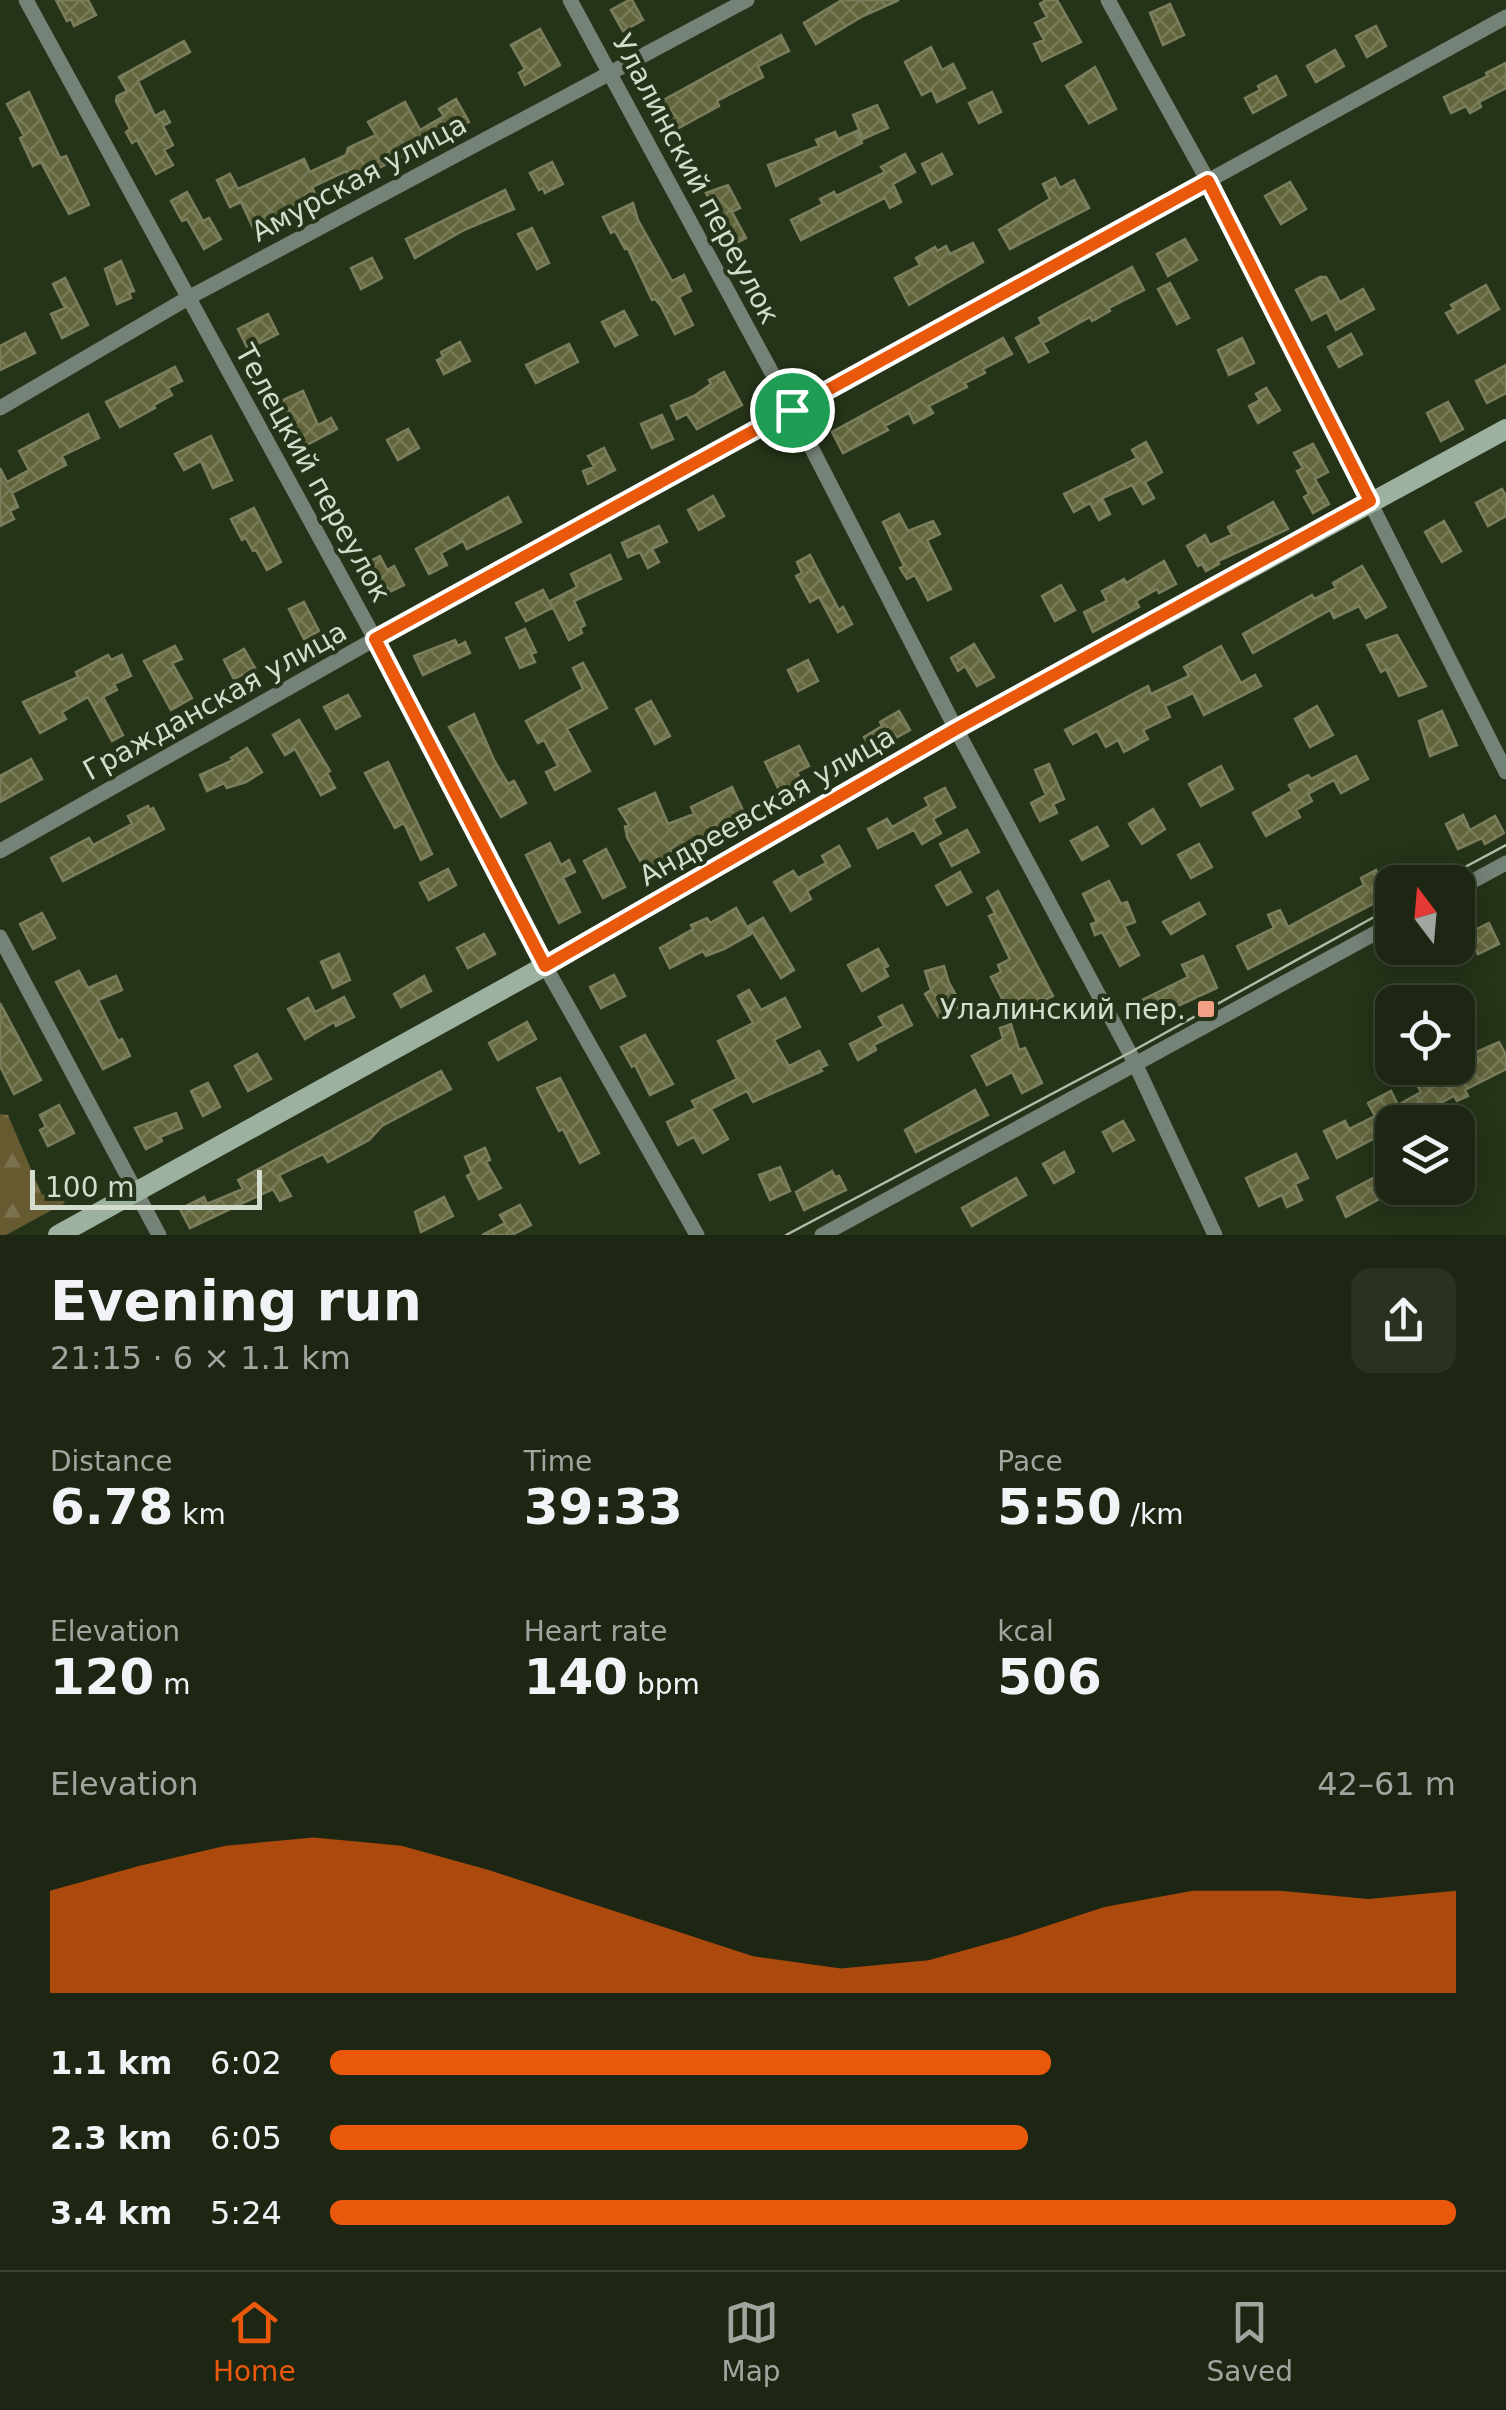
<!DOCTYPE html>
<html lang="en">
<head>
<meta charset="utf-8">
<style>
  :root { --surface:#1c2612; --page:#293220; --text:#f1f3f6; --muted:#a0a59f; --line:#3a4332; --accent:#ea580c }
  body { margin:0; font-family:"DejaVu Sans",sans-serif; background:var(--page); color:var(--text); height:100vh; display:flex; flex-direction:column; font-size:38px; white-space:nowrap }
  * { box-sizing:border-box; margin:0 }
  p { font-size:32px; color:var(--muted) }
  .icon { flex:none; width:55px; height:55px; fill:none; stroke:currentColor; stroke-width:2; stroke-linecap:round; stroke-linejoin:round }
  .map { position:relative; height:1235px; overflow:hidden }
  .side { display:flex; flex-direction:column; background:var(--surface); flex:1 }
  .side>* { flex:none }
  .needle { width:65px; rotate:344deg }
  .buttons { position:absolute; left:1375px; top:865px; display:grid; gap:20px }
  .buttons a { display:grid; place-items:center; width:100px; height:100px; border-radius:20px; background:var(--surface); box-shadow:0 5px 25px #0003,0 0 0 2px var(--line); font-size:50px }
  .scale { position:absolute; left:30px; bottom:25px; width:232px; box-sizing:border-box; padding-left:10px; border:5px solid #d4ddcd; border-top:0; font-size:28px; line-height:35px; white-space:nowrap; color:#d4ddcd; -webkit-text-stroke:8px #253318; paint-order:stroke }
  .pin { position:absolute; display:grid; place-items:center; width:85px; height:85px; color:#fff; margin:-42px; border:5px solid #fff; border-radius:50%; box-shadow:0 2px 10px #0007 }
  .round { display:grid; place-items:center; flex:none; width:105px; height:105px; border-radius:20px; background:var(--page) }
  .summary { display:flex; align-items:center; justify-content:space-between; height:170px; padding:0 50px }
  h1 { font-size:55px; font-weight:700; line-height:75px }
  .stats { display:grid; grid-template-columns:repeat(3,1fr); gap:15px; height:170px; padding:10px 50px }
  .stats div { display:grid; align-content:center }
  .stats b { font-size:50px; font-weight:700 }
  .stats small { font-size:28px; font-weight:400 }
  .stats p { font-size:28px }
  .chart { height:280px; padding:20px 50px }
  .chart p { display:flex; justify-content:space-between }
  .chart svg { width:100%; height:180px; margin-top:10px; fill:var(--accent); opacity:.7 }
  ul { padding:0 50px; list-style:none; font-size:32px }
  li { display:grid; grid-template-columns:160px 120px 1fr; align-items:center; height:75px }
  li i { height:25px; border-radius:12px; background:var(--accent) }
  .dock { display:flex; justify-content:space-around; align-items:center; height:140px; border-top:2px solid var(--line); background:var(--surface); font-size:28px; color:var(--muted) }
  .dock a { display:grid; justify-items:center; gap:5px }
  .dock .selected { color:var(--accent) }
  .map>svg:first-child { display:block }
</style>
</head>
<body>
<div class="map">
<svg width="1506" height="1235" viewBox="0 0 1506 1235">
  <defs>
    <pattern id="forest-firs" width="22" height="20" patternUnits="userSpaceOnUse" patternTransform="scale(2.5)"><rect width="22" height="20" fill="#665a31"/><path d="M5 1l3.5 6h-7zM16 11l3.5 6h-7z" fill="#7b714e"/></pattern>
    <pattern id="building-cross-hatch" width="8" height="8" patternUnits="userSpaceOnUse" patternTransform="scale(2.5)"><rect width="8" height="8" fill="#62653c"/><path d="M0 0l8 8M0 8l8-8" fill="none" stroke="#787b57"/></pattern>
  </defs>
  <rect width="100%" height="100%" fill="#253318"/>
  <!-- forest -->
  <path fill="url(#forest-firs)" d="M0,1114L8,1115L42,1195L58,1188L65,1203L6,1235H0Z"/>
  <!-- building -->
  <path fill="url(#building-cross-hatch)" stroke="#7b7e5d" stroke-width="2.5" d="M56,0H88L96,15L74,26L71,19L67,21Z
    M629,0H632L643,20L623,31L611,10Z
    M842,0H899L863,16L816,44L804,23Z
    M1046,0H1057L1081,42L1042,61L1034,44L1044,40L1035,23L1047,17L1040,4Z
    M1170,4L1184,35L1163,45L1150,13Z
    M1376,26L1386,46L1367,57L1356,36Z
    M540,29L560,65L525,85L519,73L525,69L511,45Z
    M781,35L789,51L758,66L763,77L717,101L719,106L675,130L660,102Z
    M184,41L190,52L138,81L155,116L164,111L170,122L163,126L173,145L164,150L173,165L156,174L137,140L132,143L126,132L130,129L116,101L117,96L127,91L119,77Z
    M931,47L942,70L953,64L965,88L937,102L932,90L922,95L905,62Z
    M1335,50L1344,66L1316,82L1307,66Z
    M1506,63V88L1479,102L1481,107L1470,113L1466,106L1451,113L1444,97L1488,76L1486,73Z
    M1095,67L1116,109L1089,123L1066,86Z
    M1276,76L1286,95L1253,113L1245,98L1260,90L1258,86Z
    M29,92L60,158L66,156L89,205L69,214L41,162L33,166L20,138L24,136L7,104Z
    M992,92L1001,112L979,123L969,103Z
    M456,99L469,122L375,170L373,165L349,176L346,171L312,187L319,203L256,234L241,202L230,207L217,180L230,174L238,189L304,159L310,172L346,155L348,148L376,135L368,122L405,102L420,130L444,116L439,109Z
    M877,105L888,128L863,139L853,115Z
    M857,131L862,143L776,186L768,165L819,146L816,140L835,132L838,139Z
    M905,154L915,172L893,184L901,202L890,208L885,198L801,240L791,220L823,204L820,199L834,192L836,196L885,172L881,167Z
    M942,154L952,174L932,184L922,164Z
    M552,162L563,184L545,193L543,188L539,190L530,173Z
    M1055,178L1060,188L1074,180L1089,208L1010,249L999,230L1050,199L1043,184Z
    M1290,182L1306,209L1281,224L1265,196Z
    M728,185L740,208L732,212L746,238L734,244L706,193Z
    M505,190L514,209L464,230L415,258L406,239Z
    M187,192L203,221L209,218L221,239L204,249L187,219L182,221L171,201Z
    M633,203L638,220L672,281L684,275L691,291L679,297L693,325L675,334L661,306L655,299L652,300L627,247L625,249L615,231L611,233L603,217Z
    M532,228L549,263L537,269L518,234Z
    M1185,239L1197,260L1168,276L1157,254Z
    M973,243L983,262L909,305L895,278L920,265L916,258L935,247L937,251L946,246L950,254Z
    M372,258L382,278L361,289L351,268Z
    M121,261L134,291L129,292L131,298L117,304L105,269Z
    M1132,267L1144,290L1109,308L1110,311L1092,321L1090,317L1043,343L1048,352L1029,362L1016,338L1042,324L1039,318Z
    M1320,277H1326L1340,302L1363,289L1374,309L1336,330L1327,312L1312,320L1296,290Z
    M65,278L88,325L62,338L51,314L65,308L53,284Z
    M1170,283L1189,318L1177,324L1158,289Z
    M1486,285L1499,309L1458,333L1446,313L1454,309L1451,305Z
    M624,311L637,335L615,346L602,322Z
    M268,314L278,334L248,349L238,329Z
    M25,333L35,353L0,370V346Z
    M1351,334L1362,354L1339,367L1328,347Z
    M1003,338L1012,354L983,369L985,373L965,383L967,387L929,406L933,413L914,423L909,413L885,426L888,430L843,453L832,432Z
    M1242,338L1254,363L1229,375L1218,350Z
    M460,342L470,361L444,374L437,360L443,357L441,352Z
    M569,344L578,362L536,383L526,365Z
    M1506,365V393L1487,403L1476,381Z
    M175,367L182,381L168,388L172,395L154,405L155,408L120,427L106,402Z
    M724,372L742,405L697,429L687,414L677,419L671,406L694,396L711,384L709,380Z
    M1266,388L1280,410L1258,423L1249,406L1260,400L1256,394Z
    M303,391L318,425L331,418L337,429L299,449L274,404Z
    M1448,402L1463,429L1441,441L1427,413Z
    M88,414L99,438L62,456L66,465L12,493L18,507L10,511L14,519L0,526V468L7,482L29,470L19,451Z
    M662,415L673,439L652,448L641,424Z
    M408,429L419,448L398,460L387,440Z
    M211,436L232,480L213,488L201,461L184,470L175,454Z
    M1146,442L1162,472L1145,482L1154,498L1143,504L1132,485L1102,498L1110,514L1099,520L1090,503L1074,512L1064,494L1137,458L1132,450Z
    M1313,444L1328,472L1315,479L1329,504L1313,513L1304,497L1309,494L1297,471L1303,468L1294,453Z
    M604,448L615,470L588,484L583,471L594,467L588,456Z
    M1502,489L1506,496V516L1488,526L1476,503Z
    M713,496L724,516L699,530L688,510Z
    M508,497L521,522L467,549L463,541L441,553L447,565L429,574L416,549Z
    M1273,502L1288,529L1218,561L1219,564L1206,571L1202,564L1198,566L1187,546L1205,535L1210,545L1232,535L1228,527Z
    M254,508L281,562L267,570L256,550L253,551L246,538L242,540L231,519Z
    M899,514L908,531L933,521L940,534L927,540L951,589L928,600L915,575L907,579L900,568L904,566L883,522Z
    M1444,521L1461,551L1442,562L1425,532Z
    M659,526L667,542L652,549L659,562L648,568L640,552L628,557L622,543Z
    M610,555L621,579L574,601L585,625L580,628L582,633L569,640L550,601L577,587L571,574Z
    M810,555L839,610L843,607L852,624L838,632L819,597L810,602L796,576L802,573L797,562Z
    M380,556L387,570L394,566L404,585L381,596L375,585L369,588L361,566Z
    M1164,561L1176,584L1159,593L1157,589L1136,601L1139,607L1093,632L1084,612L1107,601L1102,591L1124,579L1126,583Z
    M1362,566L1386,607L1366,618L1359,606L1334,618L1330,610L1253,653L1243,634L1312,595L1314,599L1336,588L1333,583Z
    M1061,585L1075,610L1055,621L1042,596Z
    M543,590L552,608L526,621L516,603Z
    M304,602L319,631L304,639L289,609Z
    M525,629L536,652L531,654L535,662L520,668L506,638Z
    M1397,635L1426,686L1399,696L1386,669L1381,672L1367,645Z
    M455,640L458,646L465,642L470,653L423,675L414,656Z
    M974,644L994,677L977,686L965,666L958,671L951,658Z
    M175,646L182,659L172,663L192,698L171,710L144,661Z
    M1221,646L1241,683L1255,675L1261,686L1204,715L1193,693L1165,706L1170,717L1143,730L1148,739L1124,752L1118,740L1106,747L1097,731L1073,744L1065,730L1148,686L1151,694L1189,676L1184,667Z
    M244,649L255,668L234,679L224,660Z
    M108,655L111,660L122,655L131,676L114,684L117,690L103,697L123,735L112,741L88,697L62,712L66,719L40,733L23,702L78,677L76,672Z
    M808,660L818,681L798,691L788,670Z
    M583,663L607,708L567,729L590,771L555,790L546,772L558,766L544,740L538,743L526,721L583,689L573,668Z
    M348,695L360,716L336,729L324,707Z
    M651,701L670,736L655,744L636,709Z
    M1317,706L1333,735L1310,747L1295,719Z
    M899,711L910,730L872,751L864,737L882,726L880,722Z
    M1442,711L1457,745L1430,756L1419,721Z
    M474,714L494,760L508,784L514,781L526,803L501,817L449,727Z
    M299,720L330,771L327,773L335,788L321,795L295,749L285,755L273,735Z
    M799,746L809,766L797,772L804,788L783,798L765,762Z
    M247,748L262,772L246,782L227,788L224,783L207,791L200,775L233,760L231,758Z
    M1356,756L1368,779L1341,793L1334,780L1308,794L1312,801L1296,810L1300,817L1266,836L1253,813L1292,791L1289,785L1308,775L1311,779Z
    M31,759L42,779L0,802V776Z
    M388,762L432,854L421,860L404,823L395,828L365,773Z
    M1049,764L1064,799L1053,804L1057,813L1040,821L1031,803L1046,795L1035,770Z
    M1221,766L1233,789L1201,806L1189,784Z
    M732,787L747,819L663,860L666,865L648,875L627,837L625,826L629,825L619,809L655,793L668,824L694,814L691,807Z
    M945,788L955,807L933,819L941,833L922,844L914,830L878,848L868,829L887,819L892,827L929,806L925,798Z
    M148,806L150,810L153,808L164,829L63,881L51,858L89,838L93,845L132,824L128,816Z
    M1153,809L1165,829L1142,844L1129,824Z
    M1463,815L1470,830L1495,816L1504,833L1485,844L1482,838L1458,849L1446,824Z
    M1097,827L1108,846L1082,860L1071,841Z
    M967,830L979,852L952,866L940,844Z
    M550,843L561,865L569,860L575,872L563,878L580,912L559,923L526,855Z
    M1199,844L1212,867L1191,878L1178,855Z
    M839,846L850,866L807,891L811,899L791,911L774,882L793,871L798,878L826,863L822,856Z
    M606,849L625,887L603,898L584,861Z
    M448,869L456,885L429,900L420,883Z
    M1376,870L1390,895L1248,969L1237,946L1274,928L1268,915L1280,910L1288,927L1364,885L1361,878Z
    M960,872L971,892L947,905L936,886Z
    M1109,881L1121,904L1127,902L1135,922L1124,926L1139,955L1120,966L1102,932L1095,935L1091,924L1097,922L1083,894Z
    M998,891L1053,996L1011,1016L991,977L1001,972L998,965L1010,959L989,916L995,913L987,898Z
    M1199,903L1205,914L1171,934L1163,922Z
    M736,908L751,934L724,949L706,956L703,951L670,968L660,948L693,929L691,925L707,918L710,923Z
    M42,913L55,938L33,949L20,924Z
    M763,918L794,970L781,978L749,926Z
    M1489,923L1499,944L1478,954L1469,933Z
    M484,934L495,954L468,968L457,948Z
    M878,949L888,966L884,968L888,976L862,991L848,965Z
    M339,954L350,980L333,988L321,962Z
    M1203,956L1217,988L1169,1010L1158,1013L1156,1008L1148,1012L1142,1000L1188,977L1182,965Z
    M944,966L949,983L962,1005L939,1018L925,994L931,990L925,971Z
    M79,971L88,988L116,976L122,990L98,1000L118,1041L122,1039L130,1056L103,1069L56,982Z
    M614,975L625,996L601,1008L590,987Z
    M424,976L431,991L401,1007L394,994Z
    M749,990L761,1010L785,998L800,1027L774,1040L789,1066L819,1051L827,1065L820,1068L822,1071L753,1102L747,1091L711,1109L728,1139L703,1153L694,1137L678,1145L667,1122L696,1108L692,1101L737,1079L718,1041L753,1023L738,996Z
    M344,997L354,1017L336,1026L334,1022L305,1039L288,1009L308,998L315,1012Z
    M0,1003L41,1080L14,1094L0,1066Z
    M902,1005L912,1025L874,1045L876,1050L858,1060L850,1044L884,1026L879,1017Z
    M527,1022L536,1039L498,1060L489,1043Z
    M1011,1024L1019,1050L1025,1048L1042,1083L1022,1093L1012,1072L987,1085L972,1056L1003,1039L1000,1028Z
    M645,1035L673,1084L650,1095L635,1065L632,1067L621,1047Z
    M1499,1042L1506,1055V1069L1465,1090L1468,1096L1457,1101L1454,1096L1404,1122H1392V1129L1337,1158L1324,1131L1345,1121L1349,1129L1375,1116L1368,1103L1391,1091L1398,1105L1421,1092L1415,1081L1441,1068H1458V1060Z
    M257,1054L271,1079L248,1091L235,1066Z
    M441,1071L451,1089L382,1126L369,1140L328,1162L323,1154L279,1175L291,1196L280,1201L273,1189L190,1228L180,1209L204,1197L207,1204L243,1189L238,1180Z
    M560,1078L599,1153L580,1163L563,1129L559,1131L537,1088Z
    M208,1083L220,1107L203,1116L191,1091Z
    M975,1090L988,1115L916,1152L905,1130Z
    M59,1105L74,1133L48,1146L40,1130L46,1127L40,1115Z
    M176,1113L182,1128L160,1137L162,1141L146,1149L135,1128Z
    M1123,1121L1134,1140L1113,1151L1103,1132Z
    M485,1148L490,1160L486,1162L501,1188L479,1199L467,1176L472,1173L465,1157Z
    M1064,1152L1074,1172L1054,1183L1043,1164Z
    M1296,1154L1308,1178L1295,1184L1302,1200L1287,1207L1282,1195L1259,1206L1246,1178Z
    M780,1167L790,1191L770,1200L759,1175Z
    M1392,1168V1192L1346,1217L1337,1197Z
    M832,1171L835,1177L839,1176L846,1190L804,1210L796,1192Z
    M1016,1178L1026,1195L972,1226L962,1208Z
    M444,1197L453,1216L421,1232L415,1212Z
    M520,1205L531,1225L512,1235H482L505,1223L500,1215Z"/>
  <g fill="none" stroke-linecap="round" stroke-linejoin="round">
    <!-- street -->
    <path stroke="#758277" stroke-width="15" d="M26,0L375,639L545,966L697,1235
      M570,0L792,410L956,729L1133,1059L1215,1235
      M1108,0L1208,181L1506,772
      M0,408L188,298L747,0
      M0,851L375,639L1506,17
      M1458,889L1506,863
      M0,937L159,1235
      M822,1235L1392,924"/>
    <!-- secondary -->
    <path stroke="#9db1a0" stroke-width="20" d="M58,1235L545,966L956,729L1506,429"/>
    <!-- tram -->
    <path stroke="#b1bba8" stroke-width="2.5" d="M1437,882L1506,845
      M786,1235L1129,1053L1392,907"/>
  </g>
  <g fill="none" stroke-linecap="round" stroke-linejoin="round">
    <defs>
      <path id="route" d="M1208,181L1370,501L956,729L545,966L375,639Z"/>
    </defs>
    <!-- route casing -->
    <use href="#route" stroke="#fff" stroke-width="20"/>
    <!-- route -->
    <use href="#route" stroke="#ea580c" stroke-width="12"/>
  </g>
  <!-- markers -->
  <rect fill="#f39f86" stroke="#253318" stroke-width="4" x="1196" y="999" width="20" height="20" rx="5"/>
  <g text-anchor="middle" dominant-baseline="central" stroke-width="8" stroke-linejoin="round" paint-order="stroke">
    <!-- street labels -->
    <g font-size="28" fill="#d4ddcd" stroke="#253318">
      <text transform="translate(359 178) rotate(-28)">Амурская улица</text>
      <text transform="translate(696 179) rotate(62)">Улалинский переулок</text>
      <text transform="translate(313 473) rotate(61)">Телецкий переулок</text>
      <text transform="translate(215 701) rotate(-29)">Гражданская улица</text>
      <text transform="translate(767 806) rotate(-30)">Андреевская улица</text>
    </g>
    <!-- poi labels -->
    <g font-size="28" fill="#d4ddcd" stroke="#253318" text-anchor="end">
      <text x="1186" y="1009">Улалинский пер.</text>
    </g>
  </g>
</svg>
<div class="buttons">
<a><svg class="needle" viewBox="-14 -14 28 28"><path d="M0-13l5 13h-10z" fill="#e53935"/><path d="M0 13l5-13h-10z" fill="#a0a59f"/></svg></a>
<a><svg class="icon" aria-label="locate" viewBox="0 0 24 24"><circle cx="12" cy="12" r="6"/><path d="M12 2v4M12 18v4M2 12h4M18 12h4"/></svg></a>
<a><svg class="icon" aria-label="layers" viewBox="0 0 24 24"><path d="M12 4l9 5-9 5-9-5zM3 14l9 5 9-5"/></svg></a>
</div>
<div class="scale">100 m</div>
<div class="pin" style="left:792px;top:410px;background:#1e9e55"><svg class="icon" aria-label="arrive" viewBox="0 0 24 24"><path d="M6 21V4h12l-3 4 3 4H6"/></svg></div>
</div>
<section class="side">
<div class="summary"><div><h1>Evening run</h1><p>21:15 · 6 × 1.1 km</p></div><a class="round"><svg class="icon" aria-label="share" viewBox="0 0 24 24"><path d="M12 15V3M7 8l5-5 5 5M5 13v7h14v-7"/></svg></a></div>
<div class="stats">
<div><p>Distance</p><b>6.78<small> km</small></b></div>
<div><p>Time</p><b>39:33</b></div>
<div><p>Pace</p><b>5:50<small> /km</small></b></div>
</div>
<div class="stats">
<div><p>Elevation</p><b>120<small> m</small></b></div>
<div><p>Heart rate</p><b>140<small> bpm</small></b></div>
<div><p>kcal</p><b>506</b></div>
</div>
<div class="chart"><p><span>Elevation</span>42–61 m</p>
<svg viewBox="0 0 160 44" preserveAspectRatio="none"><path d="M0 44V19L10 13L20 8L30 6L40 8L50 14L60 21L70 28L80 35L90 38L100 36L110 30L120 23L130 19L140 19L150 21L160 19V44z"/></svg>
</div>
<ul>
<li><b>1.1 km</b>6:02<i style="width:64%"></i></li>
<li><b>2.3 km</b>6:05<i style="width:62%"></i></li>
<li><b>3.4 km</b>5:24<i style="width:100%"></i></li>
</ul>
</section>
<nav class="dock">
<a class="selected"><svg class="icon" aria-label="home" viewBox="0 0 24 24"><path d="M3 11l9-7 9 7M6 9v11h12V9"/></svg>Home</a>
<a><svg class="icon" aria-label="map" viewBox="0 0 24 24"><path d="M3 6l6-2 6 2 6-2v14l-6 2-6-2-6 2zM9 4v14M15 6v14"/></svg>Map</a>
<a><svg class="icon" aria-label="saved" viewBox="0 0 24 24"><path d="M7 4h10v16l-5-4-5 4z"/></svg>Saved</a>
</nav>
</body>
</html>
